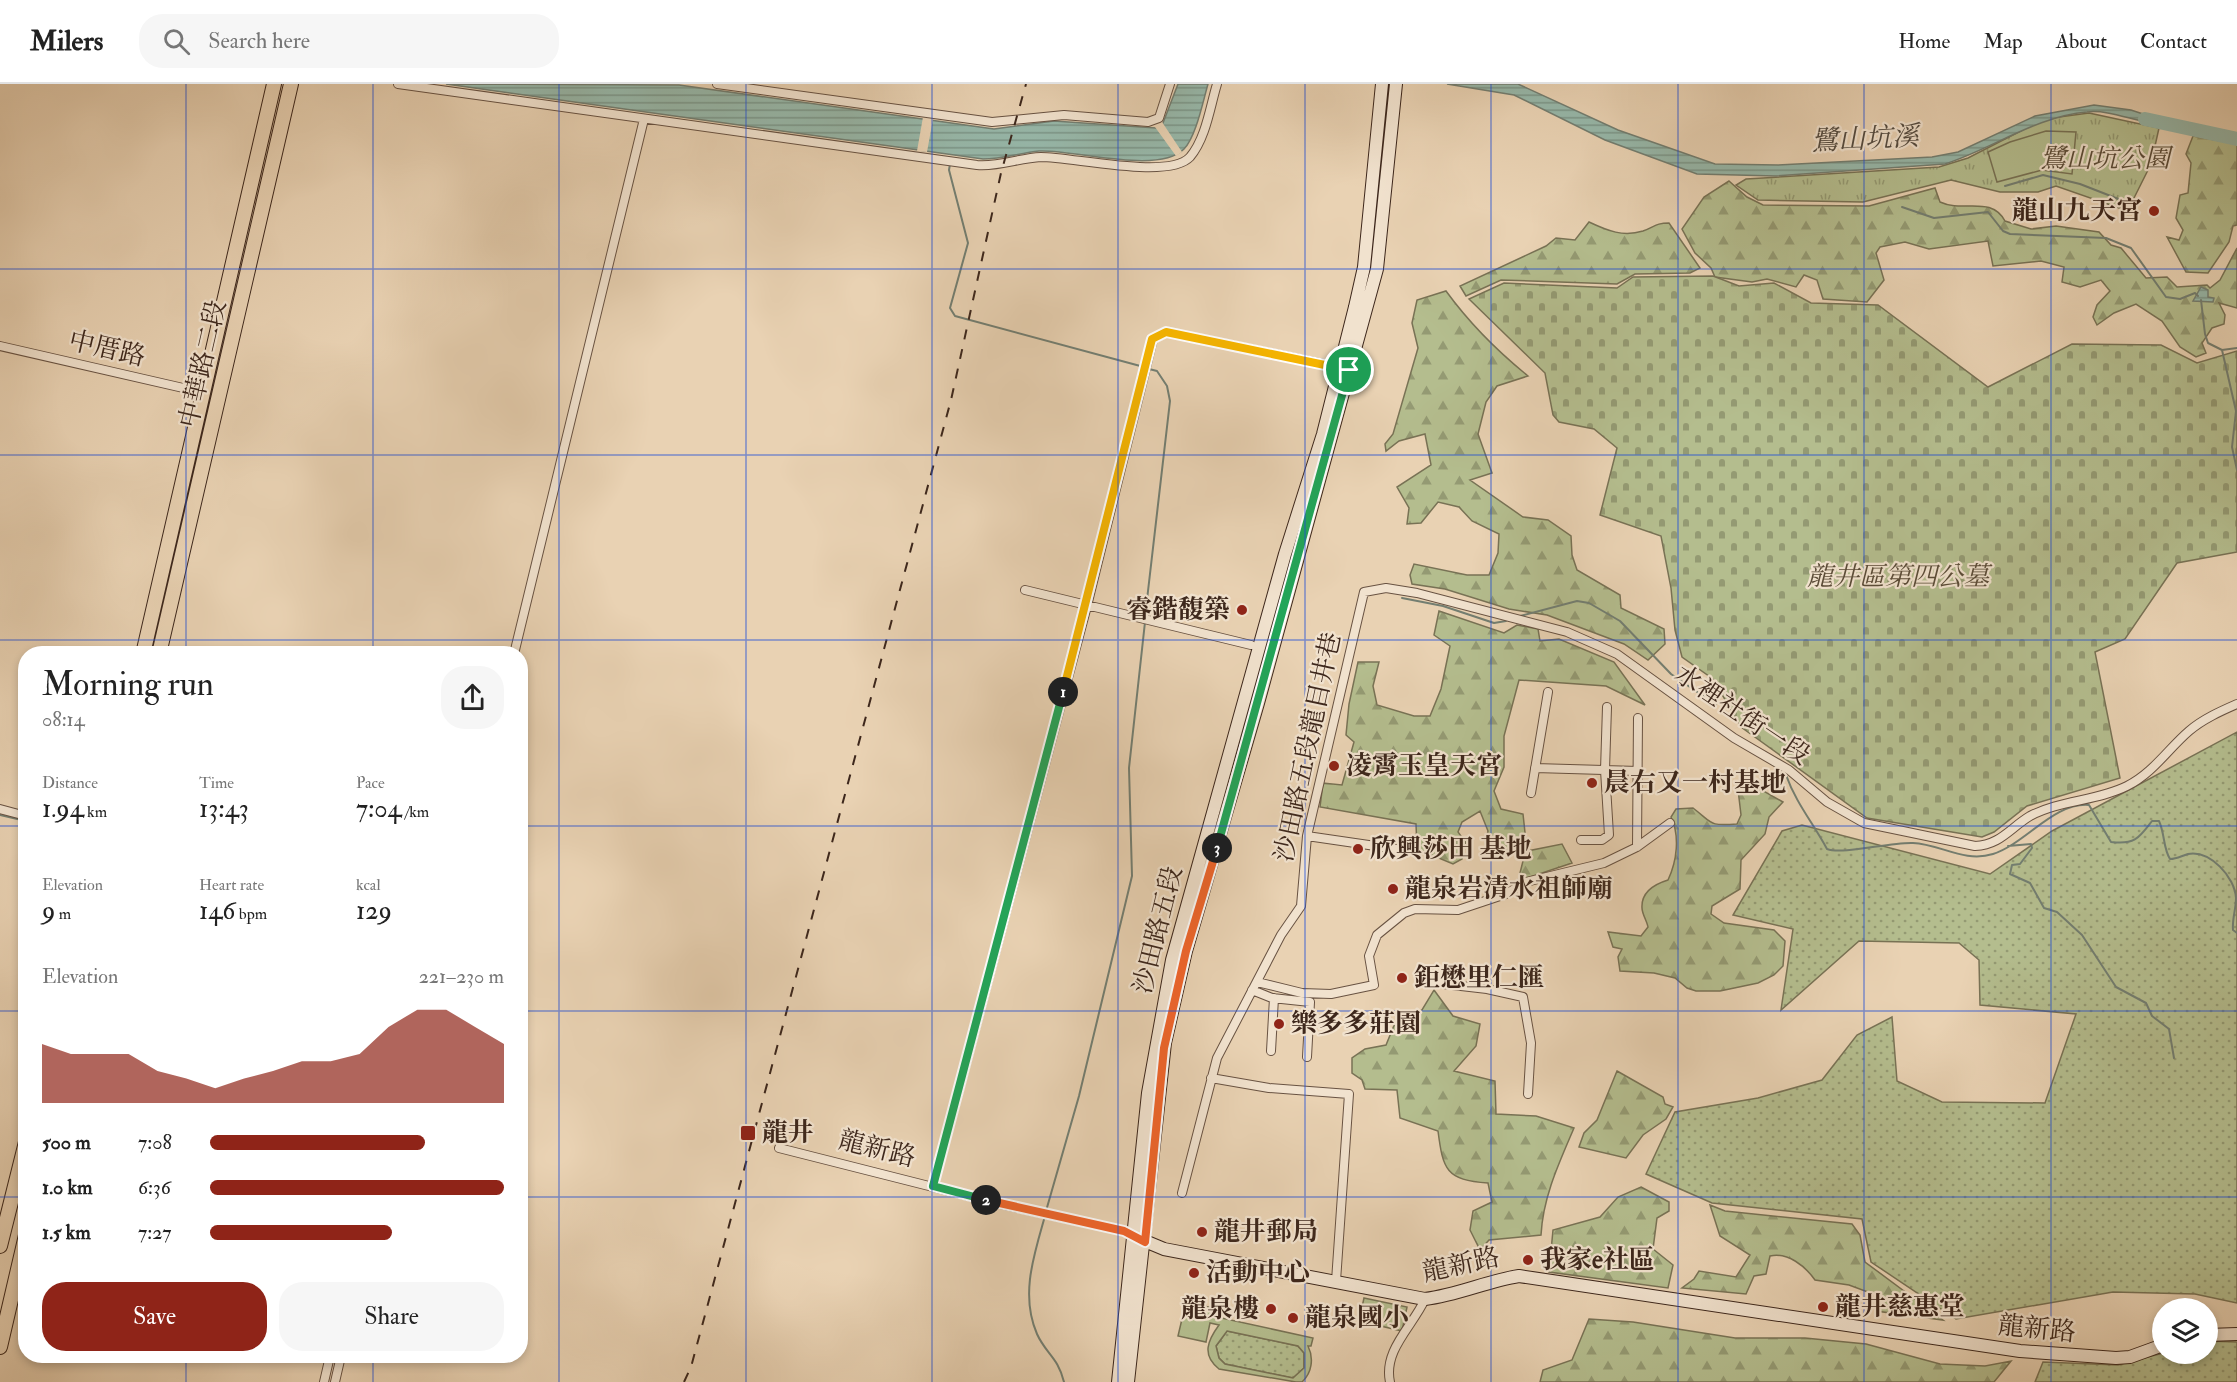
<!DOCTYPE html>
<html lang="en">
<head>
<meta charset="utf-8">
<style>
  :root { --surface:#fff; --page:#f6f6f6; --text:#222; --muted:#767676; --line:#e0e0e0; --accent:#8f2418 }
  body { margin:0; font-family:"IM FELL Double Pica","Noto Serif TC",serif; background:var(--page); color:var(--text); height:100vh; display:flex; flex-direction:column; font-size:22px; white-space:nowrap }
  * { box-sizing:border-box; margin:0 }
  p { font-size:20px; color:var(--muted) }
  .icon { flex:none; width:33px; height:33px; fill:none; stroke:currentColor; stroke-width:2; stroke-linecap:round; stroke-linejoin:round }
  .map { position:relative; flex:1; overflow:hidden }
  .sheet { position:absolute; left:18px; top:562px; width:510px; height:717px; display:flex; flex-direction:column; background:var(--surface); border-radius:24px; box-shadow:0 3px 9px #0003 }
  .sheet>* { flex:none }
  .fabs { position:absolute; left:2152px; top:1214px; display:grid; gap:12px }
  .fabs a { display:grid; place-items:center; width:66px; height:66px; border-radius:50%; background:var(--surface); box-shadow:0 3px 9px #0003; font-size:30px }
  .pin { position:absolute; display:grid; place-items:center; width:51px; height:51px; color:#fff; margin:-26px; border:3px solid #fff; border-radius:50%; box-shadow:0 2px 6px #0007 }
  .km { position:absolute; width:30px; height:30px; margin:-15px; border-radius:50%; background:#222; color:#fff; font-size:16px; line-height:30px; text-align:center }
  .round { display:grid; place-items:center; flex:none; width:63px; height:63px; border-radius:24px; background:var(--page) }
  .overview { display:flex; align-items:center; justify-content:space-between; height:102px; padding:0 24px }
  h1 { font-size:33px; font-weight:600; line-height:45px }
  .stats { display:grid; grid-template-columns:repeat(3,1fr); gap:9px; height:102px; padding:6px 24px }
  .stats div { display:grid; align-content:center }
  .stats b { font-size:26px; font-weight:600 }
  .stats small { font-size:16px; font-weight:400 }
  .stats p { font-size:16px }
  .chart { height:168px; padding:12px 24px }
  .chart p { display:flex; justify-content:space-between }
  .chart svg { width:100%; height:108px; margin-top:6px; fill:var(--accent); opacity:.7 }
  .cta { display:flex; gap:12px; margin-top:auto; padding:12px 24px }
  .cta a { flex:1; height:69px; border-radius:24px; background:var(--accent); color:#fff; font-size:24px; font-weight:600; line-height:69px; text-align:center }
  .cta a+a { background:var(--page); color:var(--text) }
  ul { padding:0 24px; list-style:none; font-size:20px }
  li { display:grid; grid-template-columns:96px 72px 1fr; align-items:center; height:45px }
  li i { height:15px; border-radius:8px; background:var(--accent) }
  header { display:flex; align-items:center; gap:36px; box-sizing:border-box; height:84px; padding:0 30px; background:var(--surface); border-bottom:2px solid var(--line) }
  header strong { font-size:28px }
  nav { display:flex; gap:33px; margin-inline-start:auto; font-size:21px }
  .search { width:420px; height:54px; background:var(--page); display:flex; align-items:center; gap:15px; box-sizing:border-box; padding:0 21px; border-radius:24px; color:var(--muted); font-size:22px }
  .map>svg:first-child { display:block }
</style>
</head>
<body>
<header>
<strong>Milers</strong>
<div class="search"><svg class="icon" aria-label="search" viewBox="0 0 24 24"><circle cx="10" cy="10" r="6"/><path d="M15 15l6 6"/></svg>Search here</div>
<nav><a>Home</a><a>Map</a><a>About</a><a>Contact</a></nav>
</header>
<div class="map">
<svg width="2237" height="1298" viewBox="0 0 2237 1298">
  <defs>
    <pattern id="grass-dots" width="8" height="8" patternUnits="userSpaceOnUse" patternTransform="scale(1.5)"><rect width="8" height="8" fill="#b4bd8e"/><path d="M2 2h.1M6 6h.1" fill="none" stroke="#949a73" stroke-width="1.8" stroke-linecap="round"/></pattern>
    <pattern id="forest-firs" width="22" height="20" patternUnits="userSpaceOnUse" patternTransform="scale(1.5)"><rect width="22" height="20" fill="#b4bd8e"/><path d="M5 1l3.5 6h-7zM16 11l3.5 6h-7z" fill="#949a73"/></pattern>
    <pattern id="cemetery-stones" width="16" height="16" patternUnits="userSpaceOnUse" patternTransform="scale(1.5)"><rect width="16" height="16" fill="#b4bd8e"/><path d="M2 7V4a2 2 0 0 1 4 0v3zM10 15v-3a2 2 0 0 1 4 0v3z" fill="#949a73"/></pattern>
    <pattern id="park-tufts" width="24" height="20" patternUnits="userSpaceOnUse" patternTransform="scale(1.5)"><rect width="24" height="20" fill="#b4bd8e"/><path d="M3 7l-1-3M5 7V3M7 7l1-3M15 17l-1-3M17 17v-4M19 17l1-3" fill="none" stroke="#949a73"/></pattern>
    <pattern id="water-rules" width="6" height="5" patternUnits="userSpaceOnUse" patternTransform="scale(1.5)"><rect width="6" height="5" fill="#97b8aa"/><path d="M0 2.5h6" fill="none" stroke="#7c968a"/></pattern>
  </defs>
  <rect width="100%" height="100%" fill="#e9d2b3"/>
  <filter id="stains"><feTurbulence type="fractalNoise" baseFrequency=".00333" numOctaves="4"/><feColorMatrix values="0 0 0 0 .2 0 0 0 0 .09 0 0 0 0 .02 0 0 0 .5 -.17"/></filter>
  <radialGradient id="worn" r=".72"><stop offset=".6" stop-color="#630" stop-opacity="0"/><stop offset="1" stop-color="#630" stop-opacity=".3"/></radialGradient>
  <!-- grass -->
  <path fill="url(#grass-dots)" stroke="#787255" stroke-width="1.5" d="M2237,648V1219L2195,1210L2113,1208L1956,1235L1871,1178L1862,1135L1712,1119L1646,1090L1675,1028L1758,1014L1822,996L1857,951L1892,933L1897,997L1942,1018L2045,1019L2076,930L1980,921L1979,876L1959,859L1859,857L1781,926L1793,845L1733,831L1782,747L1802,741L1990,790L2052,747Z
    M1227,1247L1298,1262L1304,1269V1284L1293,1294L1225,1280L1219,1274L1216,1262Z
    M2208,1257L2237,1258V1298H2035L2043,1278L2118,1281L2163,1269H2208Z"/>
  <!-- forest -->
  <path fill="url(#forest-firs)" stroke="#787255" stroke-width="1.5" d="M2193,52L2237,60V141L2233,142L2229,158L2208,189L2186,188L2167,153L2179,156L2183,146L2176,134L2180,111L2188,109L2191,79L2186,70Z
    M1729,97L1747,113L1763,121L1869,122L1935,104L1940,118C1963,129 1991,111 2005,137L2031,145L2056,142L2099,148L2111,161L2121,164L2146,194L2167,193L2177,203L2207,201L2210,204L2220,196L2237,164V224L2219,219L2225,231L2224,240L2212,244L2202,259L2206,269L2196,273L2180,263L2162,237L2136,220L2114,229L2097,241L2093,233L2097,221L2110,207L2101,196L2080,203L2062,198L2064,183L2041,177L1993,182L1988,157L1929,165L1905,158L1880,163L1876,169L1884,196L1867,218L1823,215L1817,196L1804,191L1796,203L1767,195L1752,198L1715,193L1711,184L1695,169L1682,145L1704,113Z
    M1589,138C1608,147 1623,153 1643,147C1655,143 1655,139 1669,139L1700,184L1690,189L1635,190L1617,200L1501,196L1466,212L1460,202L1546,162L1556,154L1575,156Z
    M1446,207C1470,240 1496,266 1528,292L1497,302L1486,318L1478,350L1492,389L1470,396L1523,433L1548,436L1571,452L1572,471L1577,486L1620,511L1621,524L1664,545L1665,560L1648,576L1624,560L1547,531L1509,525L1445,505L1412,500L1410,491L1414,480L1467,491H1489L1498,469L1499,450L1472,437L1459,423L1438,418L1421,439L1407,440L1409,424L1397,403L1431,381L1425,350L1399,357L1386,367L1385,360L1393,350L1418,264L1412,239L1417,216Z
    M1439,527L1504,549L1517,541L1538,545L1540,557L1559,555L1614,578L1645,621L1606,602L1519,596L1504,652V683L1494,707L1501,725L1523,730L1527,767L1562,760L1572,779L1518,797L1524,773L1495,760H1485L1488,747L1480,727L1462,738L1458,748L1466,759L1462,775L1453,780L1417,765L1416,740L1320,723L1323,699L1342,701L1354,658L1346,651L1349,620L1358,578H1379L1373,602L1377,621L1414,632H1430L1441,605L1450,562L1434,551Z
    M1749,694L1758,704L1783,718L1769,733L1765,750L1741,776L1740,805L1712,822L1711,830L1724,839L1774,846L1785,857L1783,882L1774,891L1758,899L1720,907H1696L1687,904L1675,894L1654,889L1620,887L1618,873L1622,865L1613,863L1608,848L1641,852L1648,843C1647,837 1642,830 1642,824C1641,808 1655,800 1668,796C1677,777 1680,752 1671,733L1676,725L1693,724C1714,740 1708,742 1737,740L1741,731L1737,697Z
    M1434,906L1453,932L1480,940L1476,962L1454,987L1495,997L1496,1030L1536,1032L1574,1044C1559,1079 1543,1113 1541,1151L1489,1156L1480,1166L1470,1146L1473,1127L1492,1118L1488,1099C1446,1096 1443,1086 1438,1047L1400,1034L1397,1006L1365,1005L1362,996L1352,989V974L1365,965L1386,961L1395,939L1422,926Z
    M1617,987L1663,1013L1665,1020L1673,1023L1666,1035L1643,1051L1626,1074L1579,1063L1584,1049L1597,1036Z
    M1641,1103L1669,1118V1127L1657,1134L1653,1165L1673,1181L1668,1204L1549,1188L1553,1146L1600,1133L1618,1113Z
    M1710,1121L1725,1127L1852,1140L1860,1151L1865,1178L1943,1236L1876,1227V1211L1849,1201L1815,1196C1805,1182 1788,1168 1770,1172L1766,1190L1754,1192L1746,1210L1682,1204L1694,1195L1699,1187L1736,1193L1750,1171L1720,1152Z
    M1589,1235L1633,1238L1735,1254H1805L1866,1260L1940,1280L1985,1282L2011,1277L1994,1298H1540L1543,1286L1572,1276Z"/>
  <!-- cemetery -->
  <path fill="url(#cemetery-stones)" stroke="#787255" stroke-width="1.5" d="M1713,192L1739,202L1774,199L1811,219L1878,221L1988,303L2072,260L2161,261L2197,279L2237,267V468L2177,479L2125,555L2095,568L2120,694L2027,722L1994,748L1982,753L1867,734L1741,643L1713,595L1682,573L1675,546L1671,504L1661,452L1600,431L1617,364L1594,345L1559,338L1553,331L1545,289L1469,215L1504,199L1617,204L1633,193Z"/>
  <!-- park -->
  <path fill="url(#park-tufts)" stroke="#787255" stroke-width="1.5" d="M2089,29L2159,44L2151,80L2131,120L2119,124L2056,102L2038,108H2000L1951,96L1863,118L1758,116L1736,101L1746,95L1939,83L1968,74L2044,35Z"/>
  <!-- garden -->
  <path fill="#b4bd8e" stroke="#787255" stroke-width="1.5" fill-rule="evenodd" d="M2046,47L2076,48L2072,90L2042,86L1997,98L1988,68L2010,58Z
    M1364,1214L1407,1223L1402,1247L1359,1237Z
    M1186,1218L1213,1224L1212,1232L1313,1254L1311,1262H1308C1314,1274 1312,1289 1302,1298H1296L1219,1285C1201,1271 1208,1256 1219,1241L1210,1239L1206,1258L1178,1252ZM1227,1247L1298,1262L1304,1269V1284L1293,1294L1225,1280L1219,1274L1216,1262Z"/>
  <!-- water -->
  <path fill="url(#water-rules)" stroke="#737e71" stroke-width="1.5" d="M446,0L679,1L994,45L1054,37L1156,44L1163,39L1178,0H1208C1203,17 1196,53 1184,65C1158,91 1074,65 1039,67C1020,69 1002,75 983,75Z
    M1447,0H1518L1618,46L1715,80L1778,81L1932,73L1958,68L2035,32L2094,21L2131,26L2155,34L2163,40C2138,40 2112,25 2087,28C2037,32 1992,65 1945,80L1776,92L1697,90L1605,56L1514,11Z
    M2201,203L2208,206V213L2214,214L2213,218L2193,217Z"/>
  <!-- pier -->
  <path fill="#e9d2b3" d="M923,33L933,35L927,68L917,67Z
    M1162,38L1182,68L1176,72L1155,43Z"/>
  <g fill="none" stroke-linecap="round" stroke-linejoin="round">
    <!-- stream -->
    <path stroke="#737e71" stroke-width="2" d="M950,80L949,86L968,159L950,224L955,232L1144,283
      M2005,102L2043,91L2080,100L2121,116L2123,130
      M1902,123L1934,134L1988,128L2003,147L2010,150L2106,154L2131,164L2166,213L2180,215L2195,209L2198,212
      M2201,216L2205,250L2208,259L2222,266L2237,264
      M2222,266L2236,327L2232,363L2237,386
      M1402,514L1443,522L1494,539L1506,537
      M1520,532L1577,517L1589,519L1620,537L1671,590L1716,621
      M1145,533L1170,317L1167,302L1157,287L1149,285
      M1786,691C1796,719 1813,739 1827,765C1843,771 1889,758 1913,759C1940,760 1964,779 1993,770C2025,760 2054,718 2089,721L2111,758C2135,761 2139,754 2152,737H2159C2165,750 2163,764 2170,775C2177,775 2181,772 2188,770C2210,766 2235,793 2236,814C2236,825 2232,835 2233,846L2237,849
      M0,731L26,737
      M2008,762L2031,760L2032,764L2020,780L2012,781L2010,790L2030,799L2044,824L2057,828L2082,851L2116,903L2146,919L2152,932L2169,945L2174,974
      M1046,1127L1079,1012L1132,792L1129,684L1145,538
      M1045,1132C1034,1171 1020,1211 1037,1250C1046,1270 1058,1273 1064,1298"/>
    <!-- river -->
    <path stroke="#97b8aa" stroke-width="14" d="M2145,35L2237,55"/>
    <defs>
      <path id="street" d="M398,0L977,81C999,83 1019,74 1041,73C1073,73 1169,96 1190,73C1206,54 1210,23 1217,0
        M717,0L992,38L1064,31L1148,38L1159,34L1170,0
        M0,262L205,309
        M1025,506L1251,561
        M514,570L644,35
        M1535,684L1638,687
        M1531,709L1548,608
        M0,725L26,732
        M1307,752L1396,765
        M1581,756H1602L1609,751L1605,686L1607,623
        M1637,763L1638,634
        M1257,898L1302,909L1331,910L1374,901L1369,872L1377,851L1404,829L1415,825L1458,826L1506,810L1526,798L1604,779L1637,763L1670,739
        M1435,899L1487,905L1523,913L1531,959L1528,1010
        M1252,906L1272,914L1310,918L1307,973
        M1271,967L1274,914
        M1211,994L1269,1004L1349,1010L1336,1197
        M779,1064L996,1119L1124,1147L1134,1152
        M933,1103L1087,522L1153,255L1166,248L1343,284
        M1182,1109L1217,974L1281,851L1301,822L1307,752L1364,508L1386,504L1417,509L1567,548L1617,570L1734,654L1789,686L1827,718L1864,739L1975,762C2000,761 2010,744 2030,732C2060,716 2097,717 2127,702C2153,689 2168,665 2189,647C2203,635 2221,627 2237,620
        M324,1298L330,1272
        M335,1298L341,1272
        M1390,1298C1383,1266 1413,1242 1425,1215"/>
      <path id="secondary" d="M1140,1155L1164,1165L1425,1215C1458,1211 1487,1197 1519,1192L2020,1267L2116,1274L2130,1273L2163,1261
        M2208,1251L2237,1250
        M1118,1298L1148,1009L1172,876L1285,470L1323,350L1355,223L1364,183L1382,0
        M1128,1298L1165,959L1186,867L1258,619L1377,185L1396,0"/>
      <path id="primary" d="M143,570L274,0
        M159,570L291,0
        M0,1162L26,1058
        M0,1263L26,1151"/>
    </defs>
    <!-- street casing -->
    <use href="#street" stroke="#685242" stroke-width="10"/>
    <!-- secondary casing -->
    <use href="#secondary" stroke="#3d271c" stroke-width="14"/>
    <!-- primary casing -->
    <use href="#primary" stroke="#3d271c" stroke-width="16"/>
    <!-- street -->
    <use href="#street" stroke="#f1e2ce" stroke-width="8"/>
    <!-- secondary -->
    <use href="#secondary" stroke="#f1e2ce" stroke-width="12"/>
    <!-- primary -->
    <use href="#primary" stroke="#e9d2b3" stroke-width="14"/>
    <!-- rail -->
    <path stroke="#3d271c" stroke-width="2" stroke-dasharray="10 10" stroke-linecap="butt" d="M684,1298L691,1283L951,316L1001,89L1026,0"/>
  </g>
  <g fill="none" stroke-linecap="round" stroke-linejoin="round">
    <defs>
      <path id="split-1" d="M1063,608L1152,255L1166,248L1349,286"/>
      <path id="split-2" d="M986,1116L933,1102L1063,608"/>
      <path id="split-3" d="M986,1116L1124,1147L1145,1158L1164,964L1186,867L1217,764"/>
      <path id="split-4" d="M1217,764L1349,286"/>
    </defs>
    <!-- split-1 casing -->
    <use href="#split-1" stroke="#fff" stroke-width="12"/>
    <!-- split-2 casing -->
    <use href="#split-2" stroke="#fff" stroke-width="12"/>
    <!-- split-3 casing -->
    <use href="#split-3" stroke="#fff" stroke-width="12"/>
    <!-- split-4 casing -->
    <use href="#split-4" stroke="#fff" stroke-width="12"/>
    <!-- split-1 -->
    <use href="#split-1" stroke="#f5b400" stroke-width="8"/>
    <!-- split-2 -->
    <use href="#split-2" stroke="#22a559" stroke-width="8"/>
    <!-- split-3 -->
    <use href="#split-3" stroke="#f0652b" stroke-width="8"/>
    <!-- split-4 -->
    <use href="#split-4" stroke="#22a559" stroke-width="8"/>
  </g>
  <!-- grid -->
  <path fill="none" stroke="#1d4ed8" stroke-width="1.5" stroke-opacity="0.55" d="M186,0V570M373,0V570M559,0V1298M746,0V1298M932,0V1298M1118,0V1298M1305,0V1298M1491,0V1298M1678,0V1298M1864,0V1298M2051,0V1298M0,185H2237M0,371H2237M0,556H2237M0,742H26M520,742H2237M0,927H26M520,927H2237M0,1113H26M520,1113H2237M186,1272V1298M373,1272V1298"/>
  <!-- markers -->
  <g fill="#8f2418" stroke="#f1e2ce" stroke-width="2">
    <circle cx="2154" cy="127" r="6"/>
    <circle cx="1242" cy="526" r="6"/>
    <circle cx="1334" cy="682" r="6"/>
    <circle cx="1592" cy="699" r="6"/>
    <circle cx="1358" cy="765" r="6"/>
    <circle cx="1393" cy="805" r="6"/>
    <circle cx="1402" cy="894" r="6"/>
    <circle cx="1279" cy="940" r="6"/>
    <rect x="740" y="1041" width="16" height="16" rx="3"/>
    <circle cx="1202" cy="1148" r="6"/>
    <circle cx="1528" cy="1176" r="6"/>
    <circle cx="1194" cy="1189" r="6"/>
    <circle cx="1823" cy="1223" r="6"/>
    <circle cx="1271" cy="1225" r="6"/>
    <circle cx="1293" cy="1234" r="6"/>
  </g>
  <g text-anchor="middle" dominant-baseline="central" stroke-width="4.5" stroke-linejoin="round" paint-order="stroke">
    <!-- park labels -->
    <g font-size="26" font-style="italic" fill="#5b4c38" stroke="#f1e2ce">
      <text x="2105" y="75">鷺山坑公園</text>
      <text x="1898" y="493">龍井區第四公墓</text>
    </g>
    <!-- poi labels -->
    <g font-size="26" font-weight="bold" fill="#3d271c" stroke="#f1e2ce" text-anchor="start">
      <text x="2142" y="127" text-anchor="end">龍山九天宮</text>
      <text x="1230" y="526" text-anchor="end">睿鍇馥築</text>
      <text x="1346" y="682">凌霄玉皇天宮</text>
      <text x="1604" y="699">晨右又一村基地</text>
      <text x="1370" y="765">欣興莎田 基地</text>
      <text x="1405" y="805">龍泉岩清水祖師廟</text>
      <text x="1414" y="894">鉅懋里仁匯</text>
      <text x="1291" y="940">樂多多莊園</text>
      <text x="762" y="1049">龍井</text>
      <text x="1214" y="1148">龍井郵局</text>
      <text x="1540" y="1176">我家e社區</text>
      <text x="1206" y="1189">活動中心</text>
      <text x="1835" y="1223">龍井慈惠堂</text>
      <text x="1259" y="1225" text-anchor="end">龍泉樓</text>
      <text x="1305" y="1234">龍泉國小</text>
    </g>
    <!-- street labels -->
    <g font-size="26" fill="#3d271c" stroke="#f1e2ce">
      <text transform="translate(107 265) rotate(13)">中厝路</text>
      <text transform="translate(203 280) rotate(-77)">中華路二段</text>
      <text transform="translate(1742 631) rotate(34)">水裡社街一段</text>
      <text transform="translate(1308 663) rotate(-78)">沙田路五段龍目井巷</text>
      <text transform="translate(1158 846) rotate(-76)">沙田路五段</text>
      <text transform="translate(877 1065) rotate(14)">龍新路</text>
      <text transform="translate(1461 1181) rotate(-12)">龍新路</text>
      <text transform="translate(2037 1245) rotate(6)">龍新路</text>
    </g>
    <!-- water labels -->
    <g font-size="27" font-style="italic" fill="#544b40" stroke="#f1e2ce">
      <text transform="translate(1865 55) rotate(-3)">鷺山坑溪</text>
    </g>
  </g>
  <rect width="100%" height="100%" filter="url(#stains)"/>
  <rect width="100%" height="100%" fill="url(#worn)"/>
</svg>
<div class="fabs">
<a><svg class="icon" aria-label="layers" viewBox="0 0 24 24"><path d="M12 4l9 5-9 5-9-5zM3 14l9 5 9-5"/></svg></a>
</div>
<div class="pin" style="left:1349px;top:286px;background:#1e9e55"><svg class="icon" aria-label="arrive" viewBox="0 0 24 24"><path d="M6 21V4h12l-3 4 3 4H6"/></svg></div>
<b class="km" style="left:1063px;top:608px">1</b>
<b class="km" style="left:986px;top:1116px">2</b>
<b class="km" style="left:1217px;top:764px">3</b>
<section class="sheet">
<div class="overview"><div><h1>Morning run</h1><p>08:14</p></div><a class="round"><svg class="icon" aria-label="share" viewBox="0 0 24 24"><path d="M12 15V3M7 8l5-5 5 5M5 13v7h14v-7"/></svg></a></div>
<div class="stats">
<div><p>Distance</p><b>1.94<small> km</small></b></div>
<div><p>Time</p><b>13:43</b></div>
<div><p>Pace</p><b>7:04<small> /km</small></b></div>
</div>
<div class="stats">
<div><p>Elevation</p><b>9<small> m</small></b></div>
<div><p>Heart rate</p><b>146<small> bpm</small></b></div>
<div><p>kcal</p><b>129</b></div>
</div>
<div class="chart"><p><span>Elevation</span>221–230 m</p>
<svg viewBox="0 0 160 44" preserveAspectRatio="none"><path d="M0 44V20L10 24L20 24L30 24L40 31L50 34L60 38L70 34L80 31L90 27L100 27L110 24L120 13L130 6L140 6L150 13L160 20V44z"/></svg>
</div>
<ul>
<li><b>500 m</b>7:08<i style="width:73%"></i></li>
<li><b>1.0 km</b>6:36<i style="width:100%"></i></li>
<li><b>1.5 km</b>7:27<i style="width:62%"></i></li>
</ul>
<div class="cta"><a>Save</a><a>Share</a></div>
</section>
</div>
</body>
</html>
